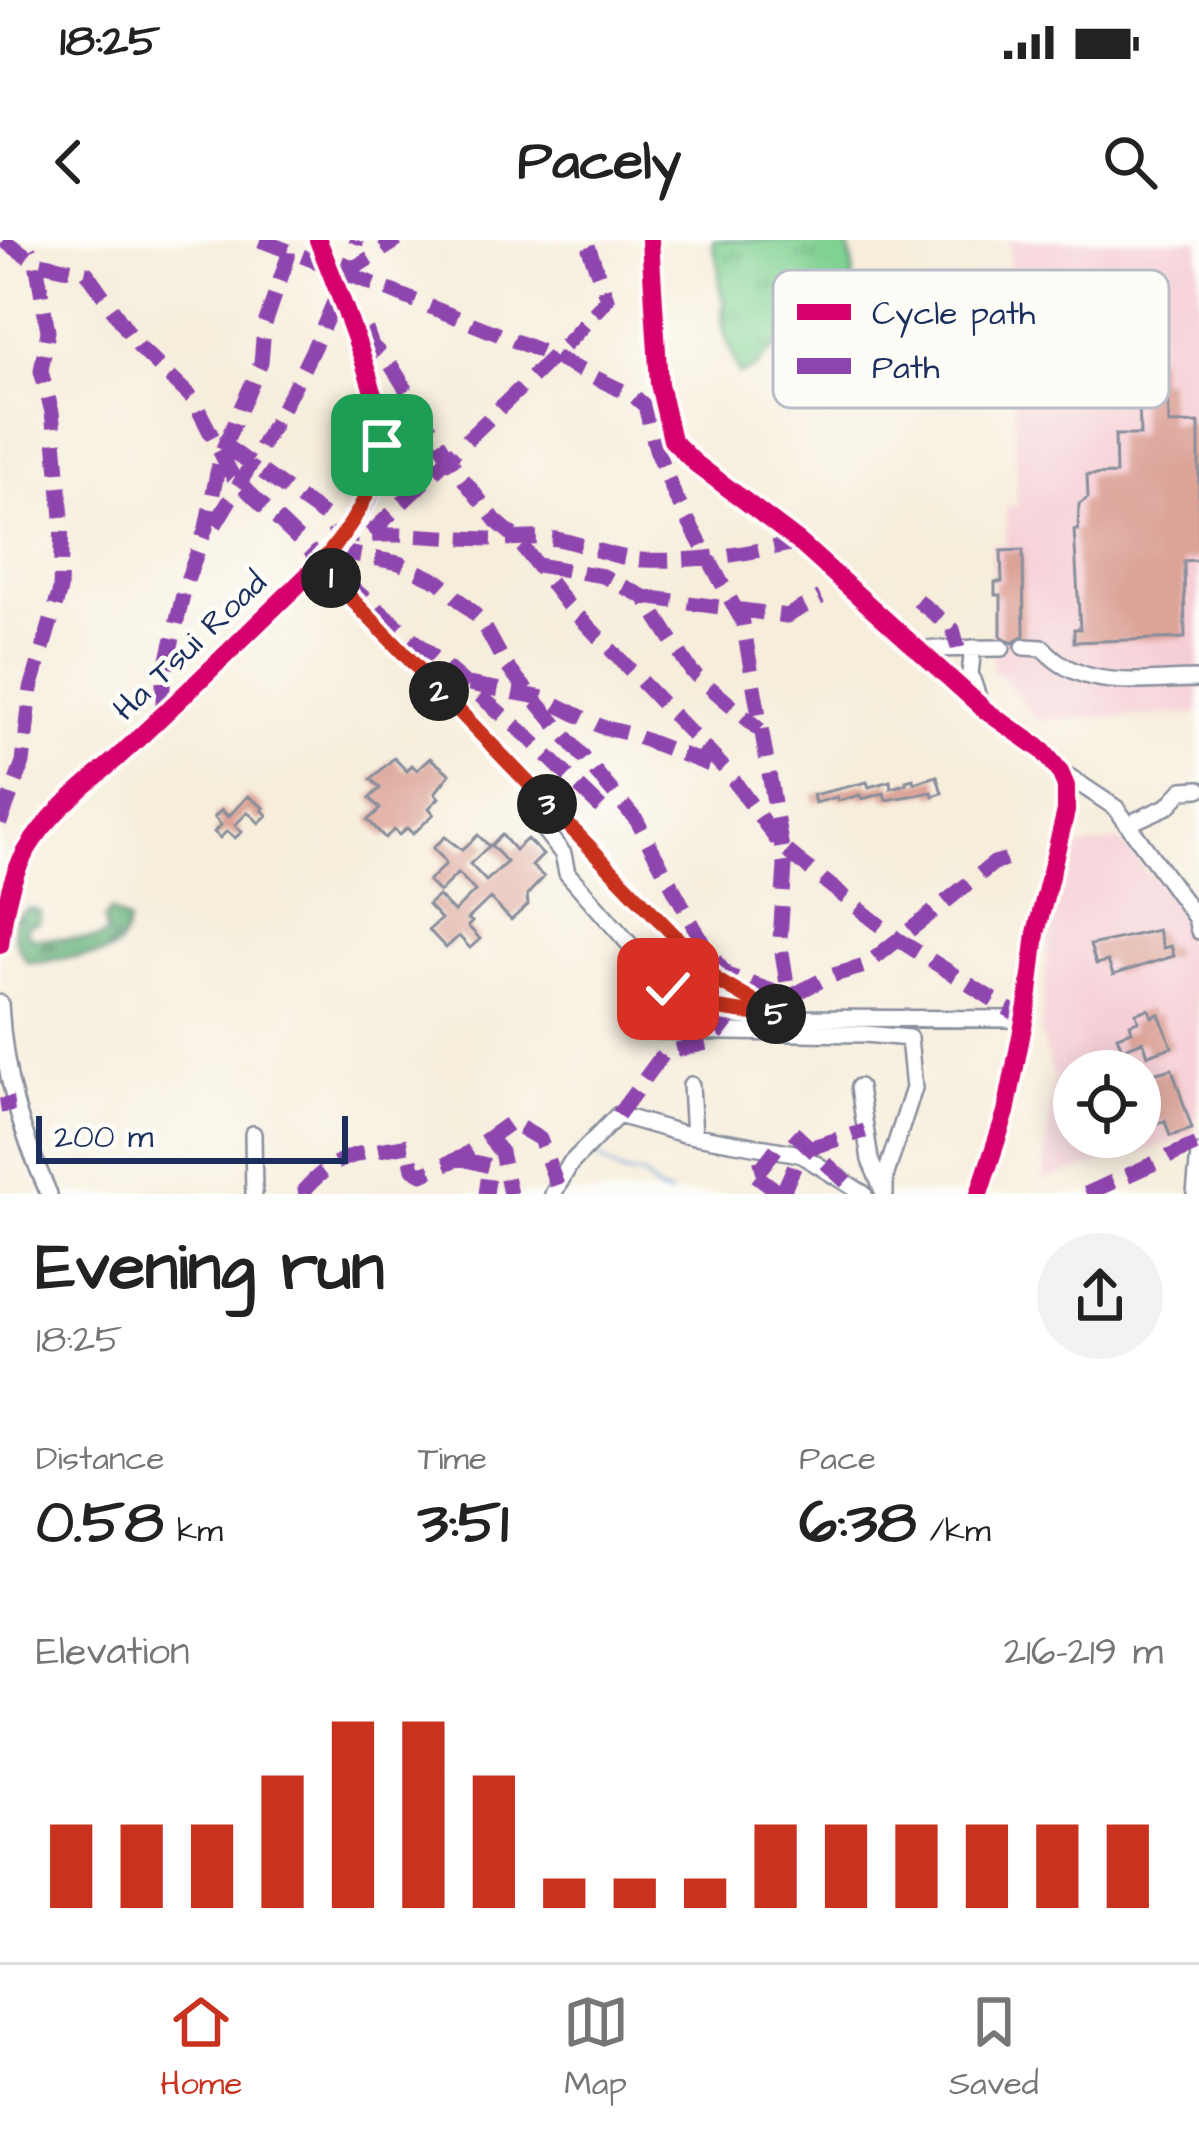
<!DOCTYPE html>
<html lang="en">
<head>
<meta charset="utf-8">
<style>
  :root { --surface:#fff; --page:#f2f2f2; --text:#222; --muted:#767676; --line:#e0e0e0; --accent:#c8321e }
  body { margin:0; font-family:"Architects Daughter",sans-serif; background:var(--page); color:var(--text); height:100vh; display:flex; flex-direction:column; font-size:45px; white-space:nowrap }
  * { box-sizing:border-box; margin:0 }
  p { font-size:39px; color:var(--muted) }
  .icon { flex:none; width:66px; height:66px; fill:none; stroke:currentColor; stroke-width:2; stroke-linecap:round; stroke-linejoin:round }
  .map { position:relative; height:954px; overflow:hidden }
  .details { display:flex; flex-direction:column; background:var(--surface); flex:1 }
  .details>* { flex:none }
  .tools { position:absolute; left:1053px; top:810px; display:grid; gap:24px }
  .tools a { display:grid; place-items:center; width:108px; height:108px; border-radius:50%; background:var(--surface); box-shadow:0 6px 30px #0003; font-size:60px }
  .scale { position:absolute; left:36px; bottom:30px; width:312px; box-sizing:border-box; padding-left:12px; border:6px solid #1b2f5e; border-top:0; font-size:33px; line-height:42px; white-space:nowrap; color:#1b2f5e; -webkit-text-stroke:9px #fdfcf7; paint-order:stroke }
  .pin { position:absolute; display:grid; place-items:center; width:102px; height:102px; color:#fff; margin:-51px; border-radius:24px; box-shadow:0 6px 18px #0006 }
  .km { position:absolute; width:60px; height:60px; margin:-30px; border-radius:50%; background:#222; color:#fff; font-size:33px; line-height:60px; text-align:center }
  .round { display:grid; place-items:center; flex:none; width:126px; height:126px; border-radius:63px; background:var(--page) }
  .head { display:flex; align-items:center; justify-content:space-between; height:204px; padding:0 36px }
  h1 { font-size:66px; font-weight:700; line-height:90px }
  .metrics { display:grid; grid-template-columns:repeat(3,1fr); gap:18px; height:204px; padding:12px 36px }
  .metrics div { display:grid; align-content:center }
  .metrics b { font-size:60px; font-weight:700 }
  .metrics small { font-size:33px; font-weight:400 }
  .metrics p { font-size:33px }
  .chart { height:336px; padding:24px 36px }
  .chart p { display:flex; justify-content:space-between }
  .chart svg { width:100%; height:216px; margin-top:12px; stroke:var(--accent); stroke-width:6 }
  .status { display:flex; justify-content:space-between; align-items:center; height:84px; padding:0 60px; background:var(--surface); direction:ltr }
  .status svg { height:33px; fill:currentColor }
  header { display:flex; justify-content:space-between; align-items:center; height:156px; padding:0 36px; background:var(--surface); font-size:54px; font-weight:700 }
  .menu { display:flex; justify-content:space-around; align-items:center; height:168px; border-top:3px solid var(--line); background:var(--surface); font-size:33px; color:var(--muted) }
  .menu a { display:grid; justify-items:center; gap:6px }
  .menu .selected { color:var(--accent) }
  .map>svg:first-child { display:block }
</style>
</head>
<body>
<div class="status"><b>18:25</b><svg viewBox="0 0 49 12"><path d="M0 12V9h3v3zM5 12V6h3v6zM10 12V3h3v9zM15 12V0h3v12zM26 1h20v11H26zM47 4h2v5h-2z"/></svg></div>
<header><svg class="icon" aria-label="back" viewBox="0 0 24 24"><path d="M15 5l-7 7 7 7"/></svg>Pacely<svg class="icon" aria-label="search" viewBox="0 0 24 24"><circle cx="10" cy="10" r="6"/><path d="M15 15l6 6"/></svg></header>
<div class="map">
<svg width="1199" height="954" viewBox="0 0 1199 954">
  <defs>
    <pattern id="grass-tufts" width="24" height="20" patternUnits="userSpaceOnUse" patternTransform="scale(3)"><rect width="24" height="20" fill="#80d192"/><path d="M3 7l-1-3M5 7V3M7 7l1-3M15 17l-1-3M17 17v-4M19 17l1-3" fill="none" stroke="#68aa7a"/></pattern>
    <pattern id="forest-firs" width="22" height="20" patternUnits="userSpaceOnUse" patternTransform="scale(3)"><rect width="22" height="20" fill="#68b37c"/><path d="M5 1l3.5 6h-7zM16 11l3.5 6h-7z" fill="#559269"/></pattern>
  </defs>
  <rect width="100%" height="100%" fill="#fdfcf7"/>
  <filter id="ink" filterUnits="userSpaceOnUse"><feTurbulence type="fractalNoise" baseFrequency=".00833" numOctaves="2"/><feDisplacementMap in="SourceGraphic" scale="24" xChannelSelector="R" yChannelSelector="G"/><feConvolveMatrix kernelMatrix="1 2 1 2 8 2 1 2 1" color-interpolation-filters="sRGB"/></filter>
  <filter id="wash" filterUnits="userSpaceOnUse"><feTurbulence type="fractalNoise" baseFrequency=".004" numOctaves="4" result="noise"/><feDisplacementMap in="SourceGraphic" scale="48" xChannelSelector="R" yChannelSelector="G"/><feGaussianBlur stdDeviation="2.7" result="paint"/><feColorMatrix in="noise" values="0 0 0 0 0 0 0 0 0 0 0 0 0 0 0 0 0 1.4 0 .05"/><feComposite in="paint" operator="in"/></filter>
  <g filter="url(#wash)">
    <rect width="100%" height="100%" fill="#f6edda"/>
    <!-- built -->
    <path fill="#f6cfd6" fill-rule="evenodd" d="M1009,0H1199V474L1037,480L1001,434L993,432L992,304L1006,305V267L1017,265Z
      M1119,600L1184,673L1199,777V861L1193,897L1043,940L1053,838L1040,791L1052,664L1070,609ZM1074,831H1140V897H1074Z"/>
    <!-- grass -->
    <path fill="url(#grass-tufts)" stroke="#4e8078" stroke-width="3" d="M713,0H847C849,13 855,28 853,41C850,69 815,93 794,109L787,96L754,129L739,135C732,108 717,89 725,61C716,43 720,44 719,27C718,16 712,12 713,0Z"/>
    <!-- forest -->
    <path fill="url(#forest-firs)" stroke="#42716d" stroke-width="3" d="M29,668L40,672L39,682L27,685V694L34,698L94,699L107,695L104,680L111,670L128,682C123,719 97,715 67,718C53,719 41,724 27,722C17,706 11,697 15,677Z"/>
    <g fill="none" stroke-linecap="round" stroke-linejoin="round">
      <!-- stream -->
      <path stroke="#6da3db" stroke-width="3" d="M591,914L624,934L642,935L658,951L670,954"/>
    </g>
    <g id="blocks">
      <!-- building -->
      <path fill="#dca397" d="M1111,100L1116,141L1146,140V115H1159V140H1168L1169,184L1199,183V315L1197,320L1184,321L1185,398L1074,402V389H1080L1074,290H1078L1079,264L1088,258L1087,235L1116,234L1115,195H1140L1139,159L1102,160L1101,102Z
        M1023,310L1024,395L1013,403L1001,396V355H995V342H1002L1001,311Z
        M394,518L407,531L412,525L417,530L430,518L450,534L435,553L439,558L429,568L434,574L413,594L407,588L399,595L394,590L385,598L368,580L380,569L370,558L380,548L371,539Z
        M937,536L942,553L933,556L932,552L886,560L884,553L862,559L860,555L838,561L837,557L815,563L813,555L867,542L869,547L890,541L891,548L906,544V541L913,539L914,543Z
        M248,556L264,568L262,570L267,575L259,583L248,572L235,585L242,592L235,598L227,591L220,598L214,592L221,585L214,577L222,570L228,577Z
        M478,595L489,606L470,624L486,641L507,622L491,605L502,595L515,610L527,599L543,615L532,626L544,637L527,655L528,665L511,680L490,658L468,679L472,682L468,686L480,699L470,708L459,696L446,708L429,690L441,679L428,665L438,656L454,672L475,651L458,633L439,652L428,641L445,625L444,620L433,608L445,597L462,610Z
        M1158,690L1163,708L1171,706L1174,716L1113,735L1108,721L1096,724L1090,705Z
        M1149,769L1152,777L1159,774L1172,807L1148,815L1143,801L1122,809L1117,796L1132,791L1130,784L1138,781L1136,773Z
        M1172,829L1192,889L1170,896L1165,881L1140,890V837Z"/>
    </g>
  </g>
  <g filter="url(#ink)">
    <use href="#blocks" fill-opacity="0" stroke="#888e9c" stroke-width="3"/>
    <g fill="none" stroke-linecap="round" stroke-linejoin="round">
      <defs>
        <path id="minor" d="M650,0L659,144L672,200L695,223L799,302L986,471L1042,510L1059,530L1066,546V571L1036,693L1028,761L1006,872L979,954
          M1096,90L1123,87L1124,130
          M319,325L718,741L783,778
          M1024,407L1043,408C1082,453 1144,439 1199,439
          M973,408L970,434L978,457
          M918,409L1002,408
          M1059,530L1116,568L1196,678L1199,691
          M1128,584L1168,566L1183,550L1199,549
          M541,586L563,614L567,633L681,763L783,778L1024,779
          M0,705C3,678 8,649 19,625C39,580 82,549 117,518C174,466 228,412 283,359C325,319 376,271 382,210C386,165 336,46 318,0
          M0,763C4,838 19,886 49,954
          M658,791L865,794L909,798L914,848L885,937V954
          M691,845L694,896
          M859,847L870,920L883,951
          M253,894L254,954
          M553,954L570,924L618,875L684,894L800,914L864,954
          M1195,954L1199,913"/>
      </defs>
      <!-- minor casing -->
      <use href="#minor" stroke="#888e9c" stroke-width="20"/>
      <!-- minor -->
      <use href="#minor" stroke="#fff" stroke-width="15"/>
      <!-- quiet -->
      <path stroke="#8e44ad" stroke-width="15" stroke-dasharray="30 15" stroke-linecap="butt" d="M3,0L36,22L87,33L139,107L193,159L233,237L322,322L525,494L605,572
        M260,0L346,33L398,0
        M346,33L545,113L635,157L645,166L656,209L675,256L743,383L785,626L780,699L789,757
        M366,89L372,106L389,122L457,231L496,281L516,298L566,363L727,531L781,606L897,699L1024,779
        M226,206L326,277L340,298C393,291 436,298 488,299C513,300 537,295 562,300C589,306 614,318 643,320C696,322 747,314 799,302
        M215,285C270,193 324,102 357,0
        M370,294L571,99L607,59L586,0
        M331,310L399,323L440,342L481,380L505,424L637,581L707,711L727,735L789,757L830,736L865,726L994,623L1019,616
        M537,325L603,336L644,357L692,432L760,490
        M644,357L787,376L821,357
        M917,360L953,389L958,408
        M469,444L543,458L602,487L630,494L723,530
        M163,472V441L185,346L206,288L221,213L261,123L264,87L288,17L289,0
        M0,583L23,523L31,449L60,350L62,278L56,210L52,172L41,131L48,91L36,22L29,10
        M0,866L14,864
        M618,875L664,813L711,802L736,770
        M793,892L846,942
        M489,898L501,912L510,954
        M809,908L865,891
        M776,909L762,927L749,930L781,954
        M459,918L490,926L486,954
        M306,954L305,949C341,911 359,914 408,905L413,929L422,934L462,917L511,882L540,899L557,945
        M782,954L800,914
        M1086,954L1199,903"/>
      <defs>
        <path id="cycleway" d="M650,0L659,144L672,200L695,223L799,302L986,471L1042,510L1059,530L1066,546V571L1036,693L1028,761L1006,872L979,954
          M0,705C3,678 8,649 19,625C39,580 82,549 117,518C174,466 228,412 283,359C325,319 376,271 382,210C386,165 336,46 318,0"/>
      </defs>
      <!-- cycleway casing -->
      <use href="#cycleway" stroke="#fdfcf7" stroke-width="26"/>
      <!-- cycleway -->
      <use href="#cycleway" stroke="#d6006c" stroke-width="18"/>
    </g>
  </g>
  <g fill="none" stroke-linecap="round" stroke-linejoin="round" filter="url(#ink)">
    <defs>
      <path id="route" d="M382,205C373,254 351,288 319,325L718,741L782,778L681,763L668,749"/>
    </defs>
    <!-- route casing -->
    <use href="#route" stroke="#fff" stroke-width="24"/>
    <!-- route -->
    <use href="#route" stroke="#c8321e" stroke-width="15"/>
  </g>
  <g text-anchor="middle" dominant-baseline="central" stroke-width="9" stroke-linejoin="round" paint-order="stroke">
    <!-- street labels -->
    <g font-size="33" fill="#1b2f5e" stroke="#fdfcf7">
      <text transform="translate(190 406) rotate(-44)">Ha Tsui Road</text>
    </g>
  </g>
  <!-- legend -->
  <rect x="773" y="30" width="396" height="138" rx="18" fill="#fdfcf7" stroke="#b9bec9" stroke-width="3"/>
  <rect x="797" y="64" width="54" height="16" fill="#d6006c"/>
  <rect x="797" y="118" width="54" height="16" fill="#8e44ad"/>
  <g font-size="33" fill="#1b2f5e">
    <text x="872" y="84">Cycle path</text>
    <text x="872" y="138">Path</text>
  </g>
</svg>
<div class="tools">
<a><svg class="icon" aria-label="locate" viewBox="0 0 24 24"><circle cx="12" cy="12" r="6"/><path d="M12 2v4M12 18v4M2 12h4M18 12h4"/></svg></a>
</div>
<div class="scale">200 m</div>
<div class="pin" style="left:382px;top:205px;background:#1e9e55"><svg class="icon" aria-label="arrive" viewBox="0 0 24 24"><path d="M6 21V4h12l-3 4 3 4H6"/></svg></div>
<div class="pin" style="left:668px;top:749px;background:#d93025"><svg class="icon" aria-label="check" viewBox="0 0 24 24"><path d="M5 12l5 5 9-10"/></svg></div>
<b class="km" style="left:331px;top:338px">1</b>
<b class="km" style="left:439px;top:451px">2</b>
<b class="km" style="left:547px;top:564px">3</b>
<b class="km" style="left:776px;top:774px">5</b>
</div>
<section class="details">
<div class="head"><div><h1>Evening run</h1><p>18:25</p></div><a class="round"><svg class="icon" aria-label="share" viewBox="0 0 24 24"><path d="M12 15V3M7 8l5-5 5 5M5 13v7h14v-7"/></svg></a></div>
<div class="metrics">
<div><p>Distance</p><b>0.58<small> km</small></b></div>
<div><p>Time</p><b>3:51</b></div>
<div><p>Pace</p><b>6:38<small> /km</small></b></div>
</div>
<div class="chart"><p><span>Elevation</span>216–219 m</p>
<svg viewBox="0 0 160 44" preserveAspectRatio="none"><path d="M5 44V27M15 44V27M25 44V27M35 44V17M45 44V6M55 44V6M65 44V17M75 44V38M85 44V38M95 44V38M105 44V27M115 44V27M125 44V27M135 44V27M145 44V27M155 44V27"/></svg>
</div>
</section>
<nav class="menu">
<a class="selected"><svg class="icon" aria-label="home" viewBox="0 0 24 24"><path d="M3 11l9-7 9 7M6 9v11h12V9"/></svg>Home</a>
<a><svg class="icon" aria-label="map" viewBox="0 0 24 24"><path d="M3 6l6-2 6 2 6-2v14l-6 2-6-2-6 2zM9 4v14M15 6v14"/></svg>Map</a>
<a><svg class="icon" aria-label="saved" viewBox="0 0 24 24"><path d="M7 4h10v16l-5-4-5 4z"/></svg>Saved</a>
</nav>
</body>
</html>
